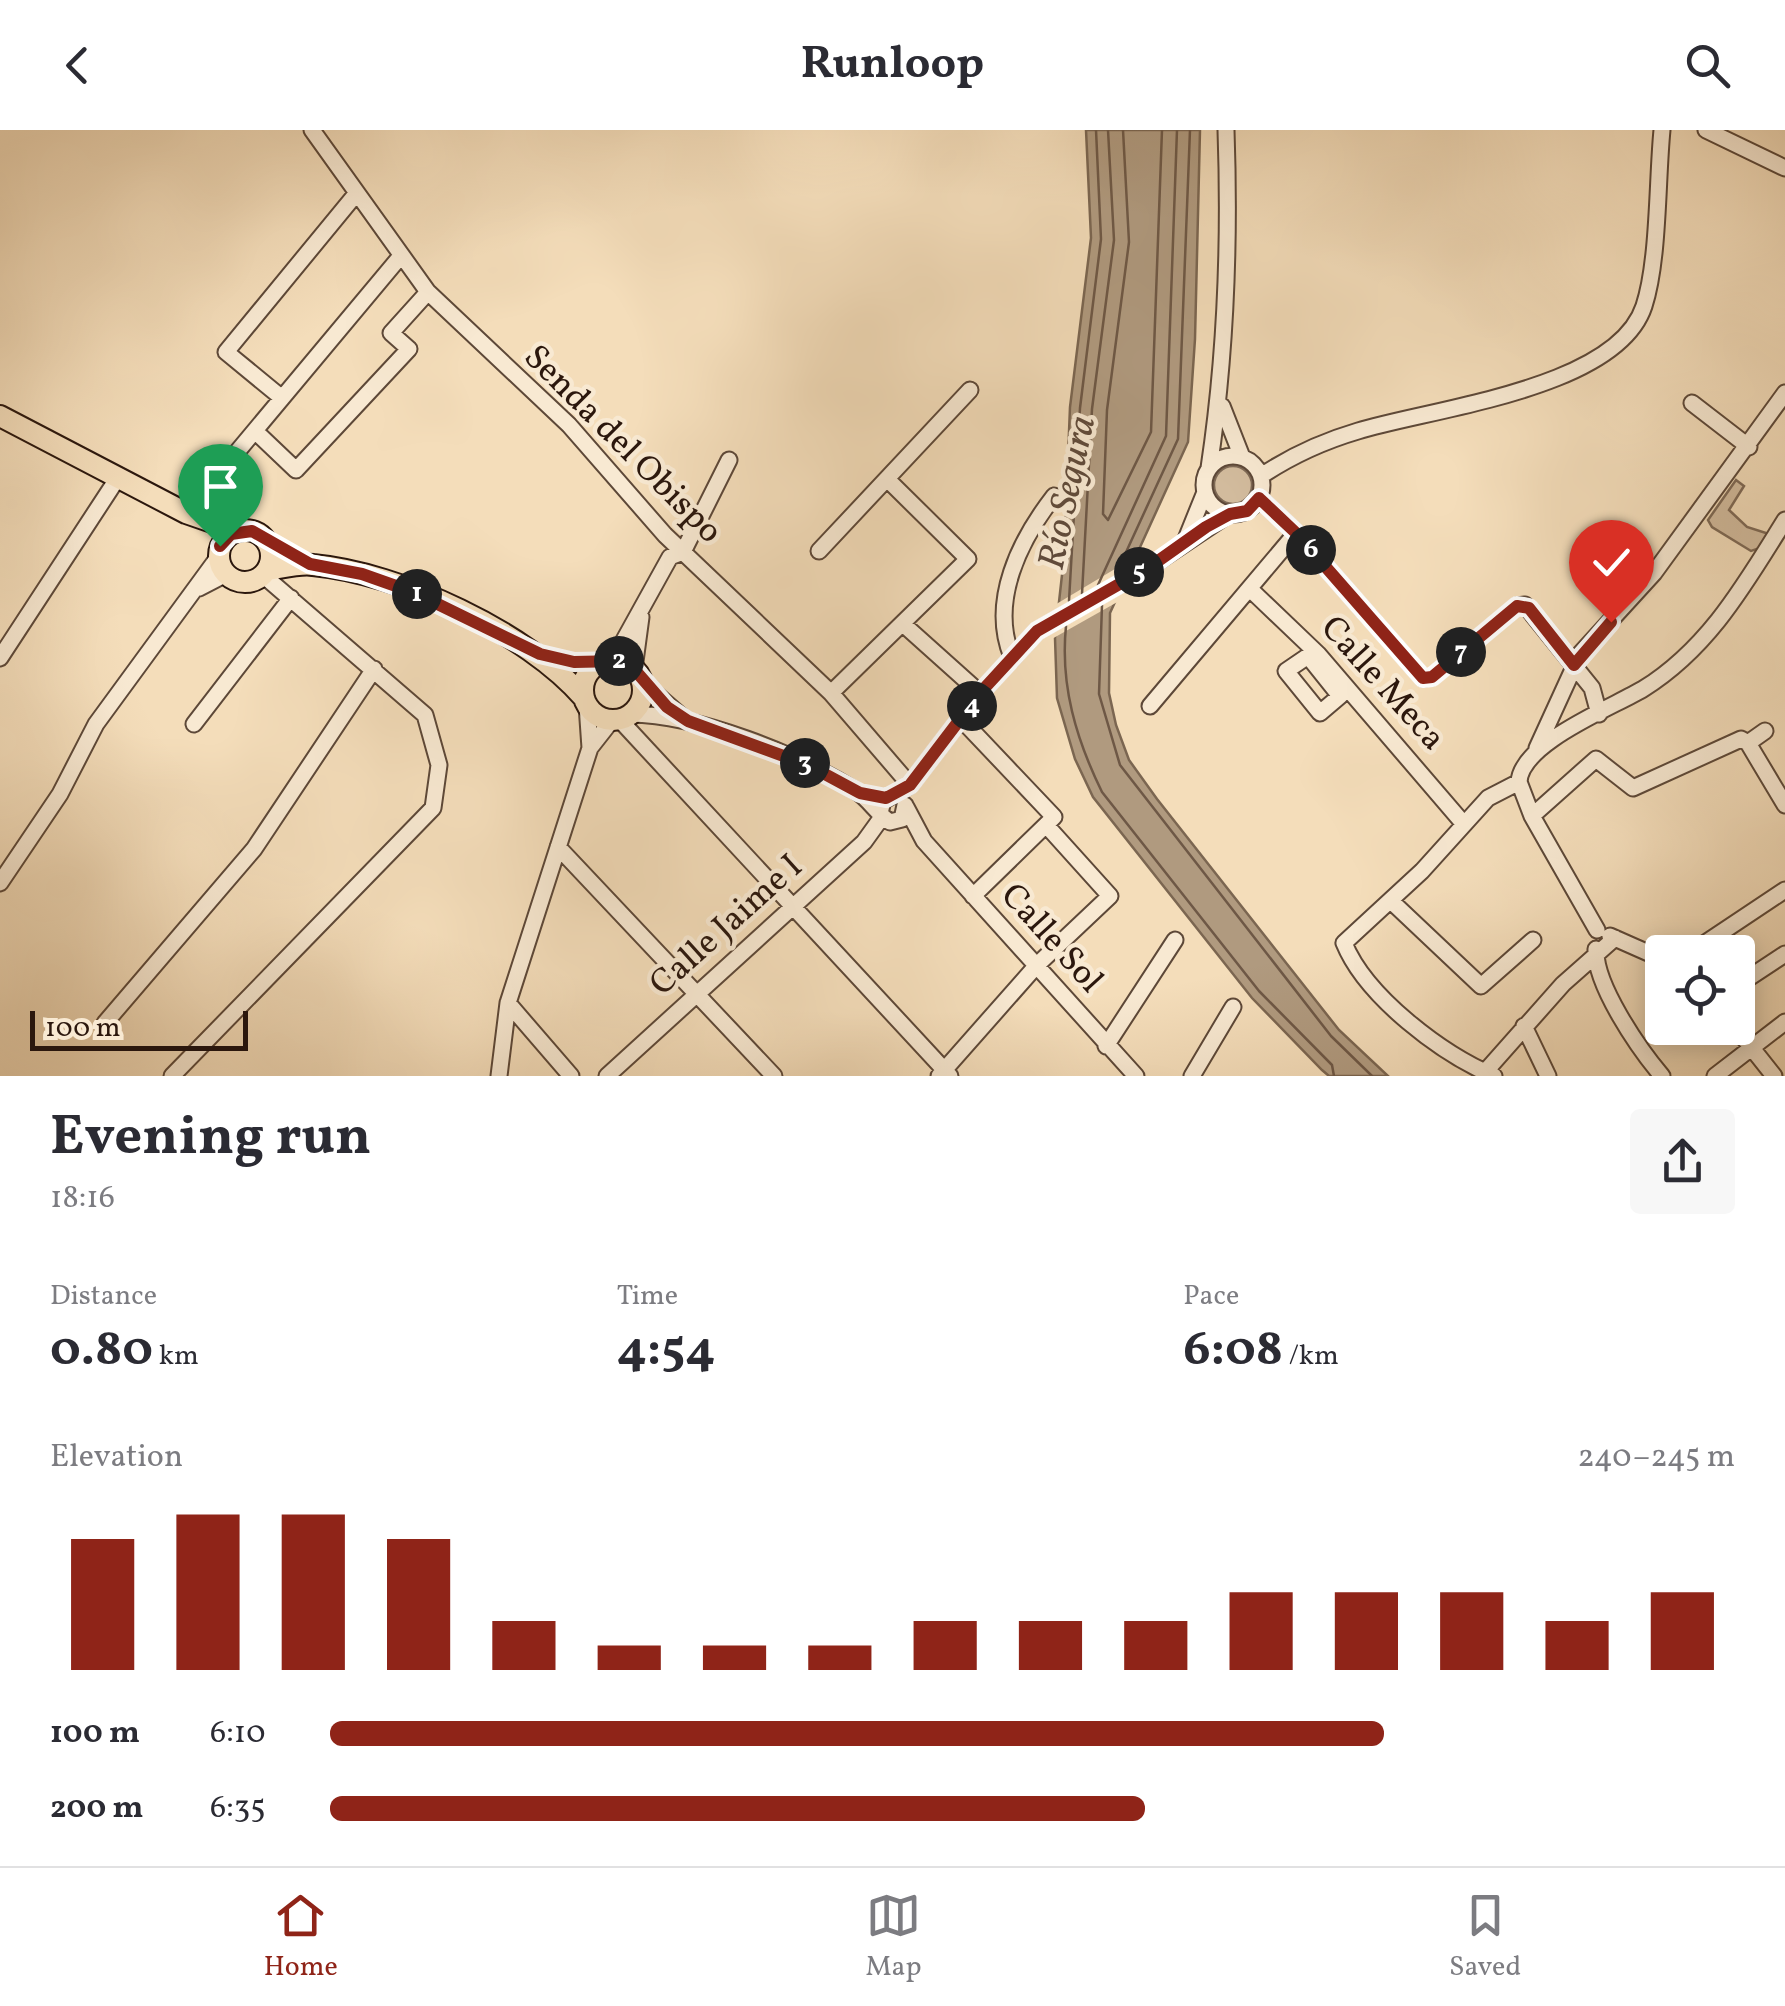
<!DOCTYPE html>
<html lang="en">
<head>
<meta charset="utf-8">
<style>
  :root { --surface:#fff; --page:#f7f7f7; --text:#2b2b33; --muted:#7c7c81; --line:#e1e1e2; --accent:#8f2418 }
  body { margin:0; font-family:Vollkorn,serif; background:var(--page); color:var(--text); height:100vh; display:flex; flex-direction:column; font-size:38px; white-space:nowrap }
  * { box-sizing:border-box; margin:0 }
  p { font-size:32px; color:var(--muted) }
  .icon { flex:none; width:55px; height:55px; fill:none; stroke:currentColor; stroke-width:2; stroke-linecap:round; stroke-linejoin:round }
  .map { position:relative; height:946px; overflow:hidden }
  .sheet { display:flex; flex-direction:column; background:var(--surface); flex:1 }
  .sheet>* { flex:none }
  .buttons { position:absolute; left:1645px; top:805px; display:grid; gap:20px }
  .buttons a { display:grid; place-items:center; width:110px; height:110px; border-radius:10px; background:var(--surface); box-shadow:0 5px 25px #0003; font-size:50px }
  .scale { position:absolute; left:30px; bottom:25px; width:218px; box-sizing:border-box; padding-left:10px; border:5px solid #2b170d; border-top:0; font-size:28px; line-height:35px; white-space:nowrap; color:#2b170d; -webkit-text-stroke:8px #f8e9d2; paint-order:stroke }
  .pin { position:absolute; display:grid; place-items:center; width:85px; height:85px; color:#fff; margin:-102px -42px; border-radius:50% 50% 50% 0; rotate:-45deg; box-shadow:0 0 10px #0007 }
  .pin .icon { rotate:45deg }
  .km { position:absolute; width:50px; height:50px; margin:-25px; border-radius:50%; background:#222; color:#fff; font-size:28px; line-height:50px; text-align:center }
  .round { display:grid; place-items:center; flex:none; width:105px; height:105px; border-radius:10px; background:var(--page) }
  .headline { display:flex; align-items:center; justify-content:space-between; height:170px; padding:0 50px }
  h1 { font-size:55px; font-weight:700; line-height:75px }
  .metrics { display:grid; grid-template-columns:repeat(3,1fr); gap:15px; height:170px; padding:10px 50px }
  .metrics div { display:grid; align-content:center }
  .metrics b { font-size:50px; font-weight:700 }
  .metrics small { font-size:28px; font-weight:400 }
  .metrics p { font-size:28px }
  .chart { height:280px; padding:20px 50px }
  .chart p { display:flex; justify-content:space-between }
  .chart svg { width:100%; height:180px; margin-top:10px; stroke:var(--accent); stroke-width:6 }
  ul { padding:0 50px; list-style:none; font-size:32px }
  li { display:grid; grid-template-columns:160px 120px 1fr; align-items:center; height:75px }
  li i { height:25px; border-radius:12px; background:var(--accent) }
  header { display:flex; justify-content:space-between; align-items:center; height:130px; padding:0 50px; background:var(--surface); font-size:45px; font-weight:700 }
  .tab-bar { display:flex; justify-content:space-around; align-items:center; height:140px; border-top:2px solid var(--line); background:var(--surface); font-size:28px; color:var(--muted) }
  .tab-bar a { display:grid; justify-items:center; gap:5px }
  .tab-bar .active { color:var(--accent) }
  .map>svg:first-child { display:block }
</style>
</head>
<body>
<header><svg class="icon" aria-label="back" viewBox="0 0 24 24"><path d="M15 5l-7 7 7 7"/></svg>Runloop<svg class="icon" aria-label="search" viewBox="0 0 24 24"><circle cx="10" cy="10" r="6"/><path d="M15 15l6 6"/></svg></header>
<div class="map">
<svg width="1785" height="946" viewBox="0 0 1785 946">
  <rect width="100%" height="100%" fill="#f4ddba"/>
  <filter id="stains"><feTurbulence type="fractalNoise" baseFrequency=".002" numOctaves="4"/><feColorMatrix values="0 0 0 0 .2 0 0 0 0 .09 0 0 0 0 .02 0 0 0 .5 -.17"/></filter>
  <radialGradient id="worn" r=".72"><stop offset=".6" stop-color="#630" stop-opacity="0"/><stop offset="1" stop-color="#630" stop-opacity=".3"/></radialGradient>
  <!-- green -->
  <path fill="#d2bb9d" stroke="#7e6955" stroke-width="2.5" d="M1214 355a19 19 0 1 1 38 0a19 19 0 1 1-38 0Z
    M1736,350L1744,356L1729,380L1747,397L1769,404L1760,418L1751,421L1712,397L1708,390Z"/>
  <!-- water -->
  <path fill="#b09a7f" stroke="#7b6651" stroke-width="2.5" d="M1086,0H1200L1195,209L1188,312L1110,483L1109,563L1116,595L1129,630L1157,669L1339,900L1388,946H1329L1322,940L1252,868L1093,667L1075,629L1057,568L1055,508L1064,427L1070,277L1091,108Z"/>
  <!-- pier -->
  <path fill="#f4ddba" d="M1140,424L1121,470L1050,510L1053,476Z"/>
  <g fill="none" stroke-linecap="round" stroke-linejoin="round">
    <!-- shore -->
    <path stroke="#6e5846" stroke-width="2.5" d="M1123,0L1129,112L1107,280L1103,384L1108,390L1151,302L1162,0
      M1116,444L1178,309L1190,0
      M1098,455L1166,306L1177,0
      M1082,464L1092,279L1114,110L1108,0
      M1069,471L1080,278L1101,109L1096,0
      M1102,475L1099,564L1120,635L1331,906L1372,946
      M1066,496C1060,555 1076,609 1102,662L1259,861L1332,935L1334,946"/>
    <defs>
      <path id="minor" d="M312,0L428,162L569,295L665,405L831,563L910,655
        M1706,0L1785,38
        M282,268L226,222L356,64
        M1692,273L1749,317
        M1222,276L1242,327
        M255,301L296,340L409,219L391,203L428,162
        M1204 355a29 29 0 1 1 58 0a29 29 0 1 1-58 0Z
        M1209,338C1226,225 1230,114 1226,0
        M1261,346C1291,326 1324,311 1358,301C1433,278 1617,259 1644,176C1659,130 1657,50 1662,0
        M1259,368L1296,403L1423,548L1432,547L1517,476L1525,475L1592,558L1599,584
        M186,383L400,127
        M1186,409L1205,362
        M819,421L970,260
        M199,458L226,444
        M1251,460L1318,524L1463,693
        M903,494L980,563
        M1308,526L1340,566L1320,583L1286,541Z
        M1012,527C989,471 1020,410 1054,366
        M0,528L119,346
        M613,530L670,427L683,422L729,330
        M634,539L641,487
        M642,552L681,586
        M831,563L968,429L887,349
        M587,575L590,618
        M1150,576L1296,403
        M630,584C699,585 797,624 856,661C869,669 877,684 890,692L902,689L905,675
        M619,589L950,946
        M962,590L1054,687L973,766
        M194,594L291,468
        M1748,613L1785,675
        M1537,618L1580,524L1654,443L1785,263
        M1519,652C1521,613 1611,578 1643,559C1709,518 1745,454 1785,390
        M1519,652L1532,686L1597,800
        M906,677L924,711L1136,946
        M880,683L883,671L910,655L980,563L1037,501L1151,436L1229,384
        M1532,686L1596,629L1633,658L1741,609L1748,613L1765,601
        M558,717L774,946
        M0,753L60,664L96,594L219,426
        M1391,771L1481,856L1533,810
        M1610,806L1662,829
        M1596,819C1594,854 1639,919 1662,946
        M1692,822L1785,760
        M1738,855L1785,824
        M508,873L571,946
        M105,893L254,719L374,539
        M1524,896L1548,946
        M1736,898L1774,946
        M1106,916L1175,810
        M1485,942L1563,854L1615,808
        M172,946L433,678L439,635L425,585L263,445
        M499,946L508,873L590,618L612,590
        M607,946L864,712L882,687
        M939,946L1037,835L1110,766L1046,695
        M1192,946L1233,877
        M1494,946C1442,924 1366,867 1344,813L1422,741L1488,668L1519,652
        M1715,946L1785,892"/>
      <path id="major" d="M0,286L186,383L238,401
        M219 426a26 26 0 1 1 52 0a26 26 0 1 1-52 0Z
        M267,440C282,438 299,433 313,435C400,443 527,502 584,568
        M583 560a30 30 0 1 1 60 0a30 30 0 1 1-60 0Z"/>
    </defs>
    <!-- minor casing -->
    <use href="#minor" stroke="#5d4838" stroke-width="19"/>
    <!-- major casing -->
    <use href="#major" stroke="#2b170d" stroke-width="24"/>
    <!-- minor -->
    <use href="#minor" stroke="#f8e9d2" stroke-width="15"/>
    <!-- major -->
    <use href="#major" stroke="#f4ddba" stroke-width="20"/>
  </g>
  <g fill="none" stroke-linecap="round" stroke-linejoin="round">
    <defs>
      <path id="route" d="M220,416L231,404L252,401L310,434L362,444L413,462L540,524L574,532L621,531L634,539L667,577L688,591L808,635L860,663L886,668L910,655L980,563L1037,501L1151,436L1206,397L1230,384L1247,381L1259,368L1296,403L1423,548L1432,547L1517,476L1529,478L1574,535L1611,492"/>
    </defs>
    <!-- route casing -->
    <use href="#route" stroke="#fff" stroke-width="20"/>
    <!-- route -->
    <use href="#route" stroke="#8f2418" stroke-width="12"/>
  </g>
  <g text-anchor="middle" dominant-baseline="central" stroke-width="9" stroke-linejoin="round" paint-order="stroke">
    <!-- street labels -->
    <g font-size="35" fill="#2b170d" stroke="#f8e9d2">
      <text transform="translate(622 315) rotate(45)">Senda del Obispo</text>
      <text transform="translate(1382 554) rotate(48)">Calle Meca</text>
      <text transform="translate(727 796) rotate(-42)">Calle Jaime I</text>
      <text transform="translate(1051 809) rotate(48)">Calle Sol</text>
    </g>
    <!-- water labels -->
    <g font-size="38" font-style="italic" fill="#604b3b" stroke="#f8e9d2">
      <text transform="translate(1069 363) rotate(-78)">Río Segura</text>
    </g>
  </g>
  <rect width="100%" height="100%" filter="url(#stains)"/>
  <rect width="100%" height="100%" fill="url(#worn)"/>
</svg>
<div class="buttons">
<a><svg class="icon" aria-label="locate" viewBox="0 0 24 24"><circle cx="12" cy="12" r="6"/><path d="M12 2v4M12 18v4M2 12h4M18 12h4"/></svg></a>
</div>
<div class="scale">100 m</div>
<div class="pin" style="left:220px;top:416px;background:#1e9e55"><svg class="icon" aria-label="arrive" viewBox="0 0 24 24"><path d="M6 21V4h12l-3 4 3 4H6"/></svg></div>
<div class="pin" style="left:1611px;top:492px;background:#d93025"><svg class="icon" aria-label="check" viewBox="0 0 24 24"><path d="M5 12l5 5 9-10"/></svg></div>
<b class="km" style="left:417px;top:464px">1</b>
<b class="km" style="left:619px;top:531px">2</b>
<b class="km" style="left:805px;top:633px">3</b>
<b class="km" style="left:972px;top:576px">4</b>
<b class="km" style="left:1139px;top:442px">5</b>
<b class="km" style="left:1311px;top:420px">6</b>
<b class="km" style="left:1461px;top:522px">7</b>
</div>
<section class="sheet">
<div class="headline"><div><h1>Evening run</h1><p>18:16</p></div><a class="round"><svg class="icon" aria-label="share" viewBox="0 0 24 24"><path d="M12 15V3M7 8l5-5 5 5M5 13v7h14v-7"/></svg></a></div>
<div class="metrics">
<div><p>Distance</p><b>0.80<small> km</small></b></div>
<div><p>Time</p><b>4:54</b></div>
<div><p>Pace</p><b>6:08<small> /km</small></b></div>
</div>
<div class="chart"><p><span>Elevation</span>240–245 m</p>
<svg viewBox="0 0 160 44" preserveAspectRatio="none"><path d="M5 44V12M15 44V6M25 44V6M35 44V12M45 44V32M55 44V38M65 44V38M75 44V38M85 44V32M95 44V32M105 44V32M115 44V25M125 44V25M135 44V25M145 44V32M155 44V25"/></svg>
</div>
<ul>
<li><b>100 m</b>6:10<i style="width:75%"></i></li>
<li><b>200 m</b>6:35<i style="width:58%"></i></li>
</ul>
</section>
<nav class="tab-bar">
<a class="active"><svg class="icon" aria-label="home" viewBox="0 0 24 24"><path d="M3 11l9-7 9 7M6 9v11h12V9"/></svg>Home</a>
<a><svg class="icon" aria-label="map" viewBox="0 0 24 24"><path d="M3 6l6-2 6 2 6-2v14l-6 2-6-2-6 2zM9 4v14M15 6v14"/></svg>Map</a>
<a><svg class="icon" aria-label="saved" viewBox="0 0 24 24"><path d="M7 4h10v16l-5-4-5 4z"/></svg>Saved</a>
</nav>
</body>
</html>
